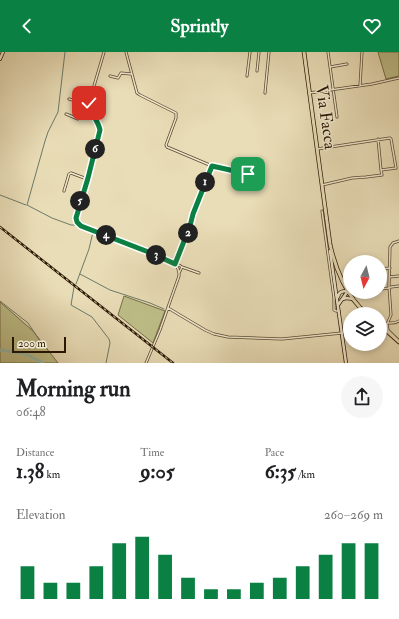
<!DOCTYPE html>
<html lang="en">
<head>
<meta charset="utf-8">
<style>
  :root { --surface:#fff; --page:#f6f6f6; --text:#202124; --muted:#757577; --accent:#0b8043 }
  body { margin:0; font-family:"IM FELL Double Pica",serif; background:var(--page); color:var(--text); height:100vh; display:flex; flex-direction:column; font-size:15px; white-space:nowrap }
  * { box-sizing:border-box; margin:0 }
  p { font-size:13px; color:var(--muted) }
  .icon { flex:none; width:22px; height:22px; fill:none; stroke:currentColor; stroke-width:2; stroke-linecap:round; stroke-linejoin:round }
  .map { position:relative; height:311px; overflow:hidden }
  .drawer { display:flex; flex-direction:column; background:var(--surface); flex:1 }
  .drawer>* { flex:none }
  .needle { width:26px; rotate:187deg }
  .buttons { position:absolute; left:343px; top:203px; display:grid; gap:8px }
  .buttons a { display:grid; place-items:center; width:44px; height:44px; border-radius:50%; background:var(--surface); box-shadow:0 2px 6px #0003; font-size:20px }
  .scale { position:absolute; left:12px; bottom:10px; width:54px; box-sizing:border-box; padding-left:4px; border:2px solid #2b1803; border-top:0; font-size:11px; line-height:14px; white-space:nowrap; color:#2b1803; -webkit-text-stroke:3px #f1e9d0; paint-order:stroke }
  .pin { position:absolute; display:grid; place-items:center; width:34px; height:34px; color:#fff; margin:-17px; border-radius:8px; box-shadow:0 2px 6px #0006 }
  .km { position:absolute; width:20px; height:20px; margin:-10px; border-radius:50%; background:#222; color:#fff; font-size:11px; line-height:20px; text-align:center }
  .round { display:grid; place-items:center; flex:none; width:42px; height:42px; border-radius:21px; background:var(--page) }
  .summary { display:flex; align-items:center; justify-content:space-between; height:68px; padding:0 16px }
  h1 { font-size:22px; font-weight:800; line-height:30px }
  .stats { display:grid; grid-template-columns:repeat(3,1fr); gap:6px; height:68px; padding:4px 16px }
  .stats div { display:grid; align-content:center }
  .stats b { font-size:20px; font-weight:800 }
  .stats small { font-size:11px; font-weight:400 }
  .stats p { font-size:11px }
  .chart { height:112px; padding:8px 16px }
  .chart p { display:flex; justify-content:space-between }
  .chart svg { width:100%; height:72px; margin-top:4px; stroke:var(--accent); stroke-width:6 }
  header { display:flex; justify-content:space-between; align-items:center; height:52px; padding:0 16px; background:var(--accent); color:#fff; font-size:18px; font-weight:800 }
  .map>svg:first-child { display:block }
</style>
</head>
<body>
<header><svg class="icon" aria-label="back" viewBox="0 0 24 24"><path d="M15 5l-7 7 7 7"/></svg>Sprintly<svg class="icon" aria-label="heart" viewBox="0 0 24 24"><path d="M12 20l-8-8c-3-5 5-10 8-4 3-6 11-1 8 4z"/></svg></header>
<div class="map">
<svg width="399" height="311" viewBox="0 0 399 311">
  <rect width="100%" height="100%" fill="#e9ddb7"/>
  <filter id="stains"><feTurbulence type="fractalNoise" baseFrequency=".005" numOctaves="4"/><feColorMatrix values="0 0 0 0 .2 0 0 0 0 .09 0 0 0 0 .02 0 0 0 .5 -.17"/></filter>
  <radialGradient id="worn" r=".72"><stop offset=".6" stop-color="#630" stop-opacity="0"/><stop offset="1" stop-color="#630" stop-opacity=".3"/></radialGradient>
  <!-- green -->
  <path fill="#bebf89" stroke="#746c46" d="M378,0H399V24L386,27Z
    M124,244L165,259L153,291L118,263Z
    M0,250L33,279L58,311H0Z"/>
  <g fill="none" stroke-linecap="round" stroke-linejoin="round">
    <!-- stream -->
    <path stroke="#6c7a69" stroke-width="1" d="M65,0L58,60L48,80L45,89L27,153L52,166L71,173H76L93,180L89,197L76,232
      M0,143L26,153
      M80,222L110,238L150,251L164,257
      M74,235L71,253L92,265L109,287L110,291L106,311
      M0,249L28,271L40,289L47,296"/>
    <!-- river -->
    <path stroke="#97bcad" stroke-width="3" d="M0,298L26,302L43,311"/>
    <defs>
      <path id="street" d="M104,0L89,51C90,61 98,68 100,78L88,126L76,166L77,170L81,173L151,201L175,212L178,217L179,221V224L160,278L146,311
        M126,0L137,41L140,43L176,61V66L166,93L167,95L212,114L193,162L190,174L175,212
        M328,0L337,65
        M330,15L347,12
        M257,19L259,0
        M110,24L118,26L121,21L131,22
        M247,24L250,0
        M360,34L362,0
        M265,41L269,0
        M309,41L372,32L399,26
        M69,47L86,52L89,53
        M66,62L78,67L80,66L86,57L89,55
        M317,97L390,86L391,87L396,116L381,118L378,87
        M212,114L232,118L254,124
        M322,133L352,126L366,125L382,123L381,118
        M64,139L69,122L71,121L87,127
        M322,159L334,246V258L336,259H339
        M177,213H179L182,215L179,221
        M182,215L199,221
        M380,217L390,216
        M389,225L399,224
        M380,237L390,236L391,235L399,234
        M168,256L205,278L214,282L228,285L282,287L342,281
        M380,271L385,272
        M387,272L388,278L398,288
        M384,275L387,272L391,263L389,234L390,195L393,191L399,189
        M383,276C385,270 386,271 391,271C393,271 397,270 399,269"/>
      <path id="secondary" d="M0,7L3,0
        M330,199L346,311
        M338,245C339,239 343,239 348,239
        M343,247L346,246L353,247
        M338,253L348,239"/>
      <path id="primary" d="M304,0L330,192C335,216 347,246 367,262
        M380,273L399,290"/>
    </defs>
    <!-- street casing -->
    <use href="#street" stroke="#5a4930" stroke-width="3"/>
    <!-- secondary casing -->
    <use href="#secondary" stroke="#2b1803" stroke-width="4"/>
    <!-- primary casing -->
    <use href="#primary" stroke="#2b1803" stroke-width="4.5"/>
    <!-- street -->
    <use href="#street" stroke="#f1e9d0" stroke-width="1.5"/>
    <!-- secondary -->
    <use href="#secondary" stroke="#f1e9d0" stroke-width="2.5"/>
    <!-- primary -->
    <use href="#primary" stroke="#e9ddb7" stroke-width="3"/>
    <defs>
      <path id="rail" d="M0,175L173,311"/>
    </defs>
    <!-- rail casing -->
    <use href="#rail" stroke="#2b1803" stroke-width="2.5"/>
    <!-- rail -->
    <use href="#rail" stroke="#f1e9d0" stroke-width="1" stroke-dasharray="3" stroke-linecap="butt"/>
  </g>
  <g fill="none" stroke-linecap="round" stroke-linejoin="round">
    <defs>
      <path id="route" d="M89,51C90,61 98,68 100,78L88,126L76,166L77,170L81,174L151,201L175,212L190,174L193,162L212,114L248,122"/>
    </defs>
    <!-- route casing -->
    <use href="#route" stroke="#fff" stroke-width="8"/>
    <!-- route -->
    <use href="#route" stroke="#0b8043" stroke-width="5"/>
  </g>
  <g text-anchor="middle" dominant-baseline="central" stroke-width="3" stroke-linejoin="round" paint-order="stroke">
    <!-- street labels -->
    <g font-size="17" fill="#2b1803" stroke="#f1e9d0">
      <text transform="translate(326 65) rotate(82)">Via Facca</text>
    </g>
  </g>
  <rect width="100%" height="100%" filter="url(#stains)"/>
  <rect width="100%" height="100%" fill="url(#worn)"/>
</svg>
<div class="buttons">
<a><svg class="needle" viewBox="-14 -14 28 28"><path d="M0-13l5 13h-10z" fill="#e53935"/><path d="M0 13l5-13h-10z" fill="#757577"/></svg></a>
<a><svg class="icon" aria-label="layers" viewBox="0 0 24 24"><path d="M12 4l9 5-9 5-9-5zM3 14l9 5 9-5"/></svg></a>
</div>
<div class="scale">200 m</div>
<div class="pin" style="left:248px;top:122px;background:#1e9e55"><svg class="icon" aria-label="arrive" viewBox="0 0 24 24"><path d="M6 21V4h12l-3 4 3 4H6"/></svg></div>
<div class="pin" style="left:89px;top:51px;background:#d93025"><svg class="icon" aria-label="check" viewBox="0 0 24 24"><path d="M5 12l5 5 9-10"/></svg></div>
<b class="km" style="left:205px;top:130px">1</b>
<b class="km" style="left:188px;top:181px">2</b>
<b class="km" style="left:156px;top:203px">3</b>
<b class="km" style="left:106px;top:183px">4</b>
<b class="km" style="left:80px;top:149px">5</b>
<b class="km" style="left:95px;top:97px">6</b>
</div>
<section class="drawer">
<div class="summary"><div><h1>Morning run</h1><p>06:48</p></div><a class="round"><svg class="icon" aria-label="share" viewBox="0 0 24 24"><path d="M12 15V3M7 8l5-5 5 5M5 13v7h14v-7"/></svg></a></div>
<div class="stats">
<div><p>Distance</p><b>1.38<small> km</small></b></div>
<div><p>Time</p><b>9:05</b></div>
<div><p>Pace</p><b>6:35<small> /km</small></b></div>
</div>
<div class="chart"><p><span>Elevation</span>260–269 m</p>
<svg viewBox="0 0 160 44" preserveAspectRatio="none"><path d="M5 44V24M15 44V34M25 44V34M35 44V24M45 44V10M55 44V6M65 44V17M75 44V31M85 44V38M95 44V38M105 44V34M115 44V31M125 44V24M135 44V17M145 44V10M155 44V10"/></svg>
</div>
</section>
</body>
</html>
